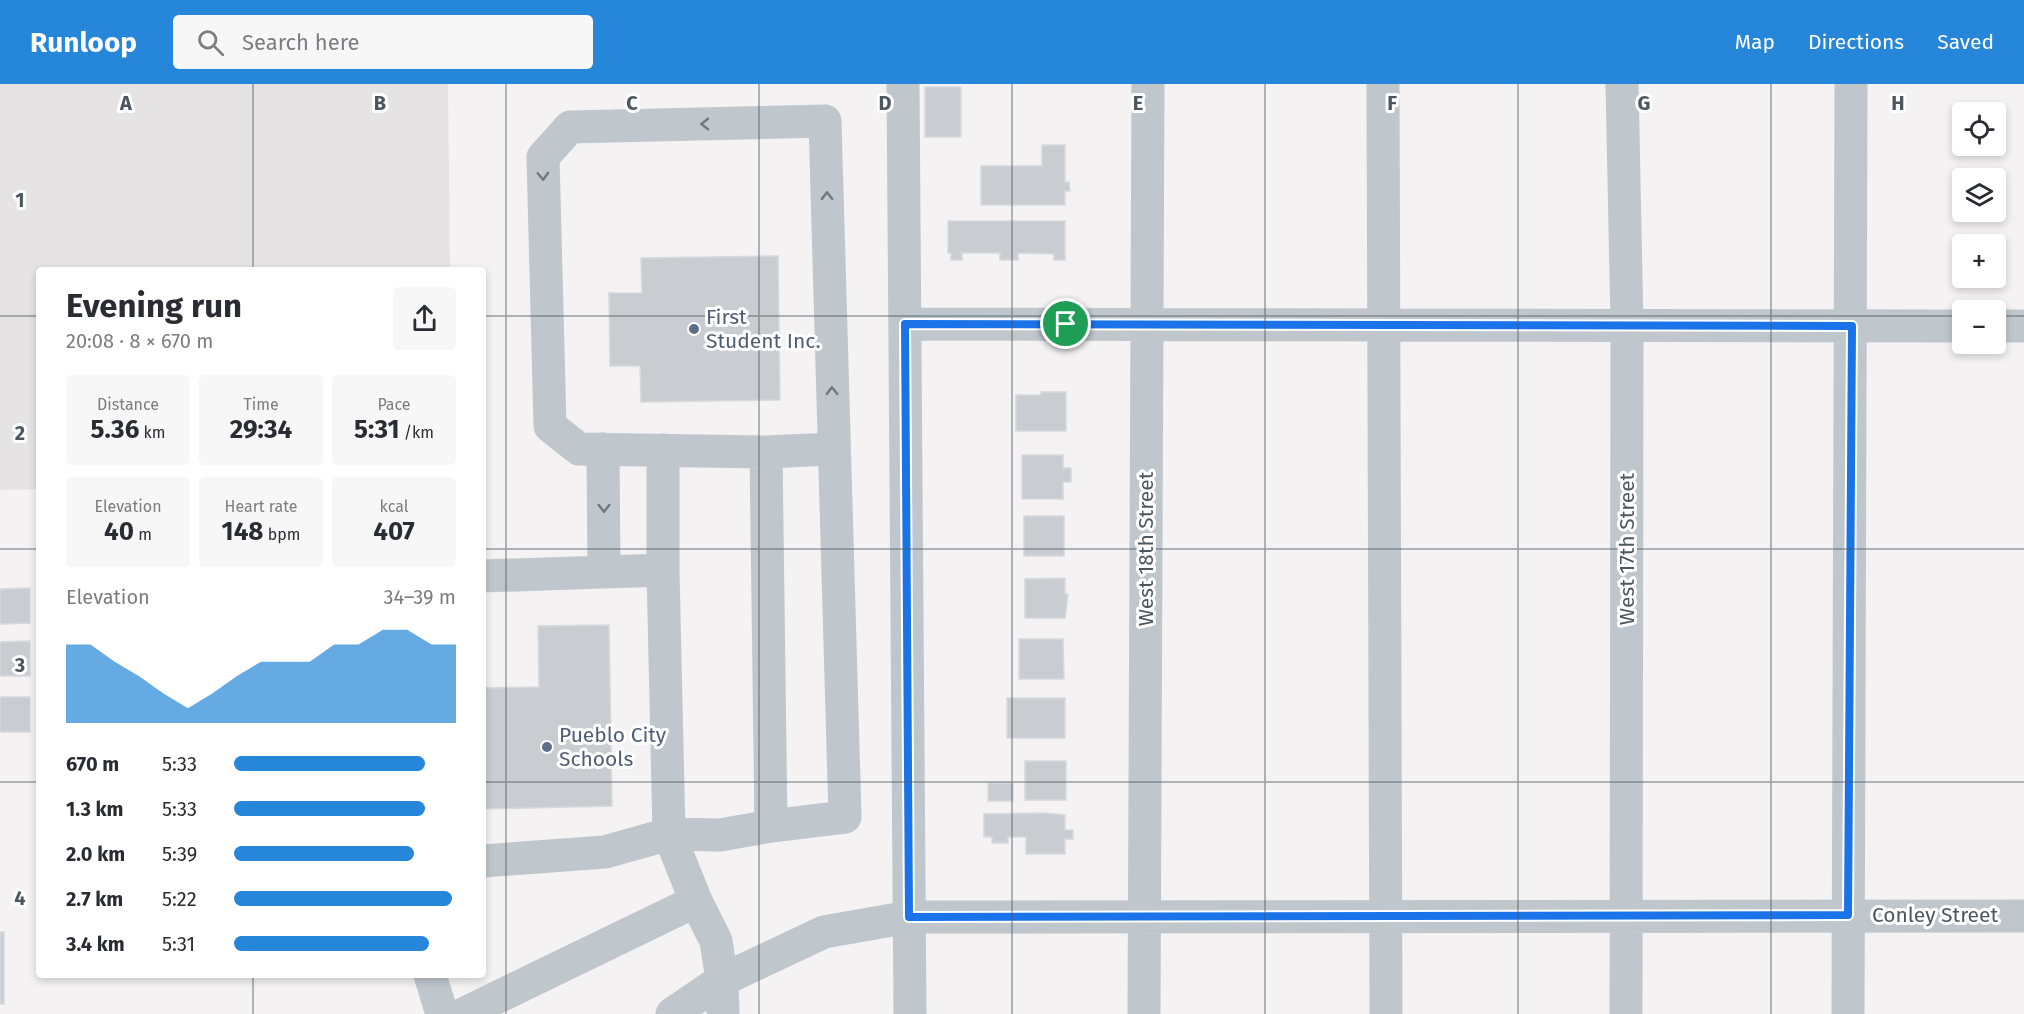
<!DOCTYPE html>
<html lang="en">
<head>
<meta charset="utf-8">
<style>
  :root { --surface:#fff; --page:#f7f7f7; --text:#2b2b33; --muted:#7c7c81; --accent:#2687da }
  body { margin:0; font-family:"Fira Sans",sans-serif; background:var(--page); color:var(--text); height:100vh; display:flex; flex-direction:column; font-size:22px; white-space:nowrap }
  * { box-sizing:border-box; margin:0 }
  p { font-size:20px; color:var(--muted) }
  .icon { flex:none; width:33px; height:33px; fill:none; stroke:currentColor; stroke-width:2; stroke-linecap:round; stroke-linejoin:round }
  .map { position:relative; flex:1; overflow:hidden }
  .drawer { position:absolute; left:36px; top:183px; width:450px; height:711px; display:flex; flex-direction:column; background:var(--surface); border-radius:6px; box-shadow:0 3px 9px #0003 }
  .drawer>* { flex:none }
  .buttons { position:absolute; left:1952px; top:18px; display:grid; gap:12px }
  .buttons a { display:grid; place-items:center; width:54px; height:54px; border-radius:6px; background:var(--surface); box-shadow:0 3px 9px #0003; font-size:30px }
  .pin { position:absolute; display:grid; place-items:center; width:51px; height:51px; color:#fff; margin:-26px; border:3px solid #fff; border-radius:50%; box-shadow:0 2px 6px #0007 }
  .round { display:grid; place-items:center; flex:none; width:63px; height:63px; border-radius:6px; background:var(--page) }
  .head { display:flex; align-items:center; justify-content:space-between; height:102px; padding:0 30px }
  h1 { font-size:33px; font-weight:700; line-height:45px }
  .figures { display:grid; grid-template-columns:repeat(3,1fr); gap:9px; height:102px; padding:6px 30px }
  .figures div { display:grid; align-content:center; border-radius:6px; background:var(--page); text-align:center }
  .figures b { font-size:26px; font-weight:700 }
  .figures small { font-size:16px; font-weight:400 }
  .figures p { font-size:16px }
  .chart { height:168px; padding:12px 30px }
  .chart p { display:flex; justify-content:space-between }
  .chart svg { width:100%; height:108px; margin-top:6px; fill:var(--accent); opacity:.7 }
  ul { padding:0 30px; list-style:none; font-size:20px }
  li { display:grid; grid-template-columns:96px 72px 1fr; align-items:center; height:45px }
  li i { height:15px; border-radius:8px; background:var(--accent) }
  header { display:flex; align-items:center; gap:36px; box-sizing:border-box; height:84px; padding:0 30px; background:var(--accent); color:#fff }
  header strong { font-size:28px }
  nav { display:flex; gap:33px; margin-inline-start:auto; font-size:21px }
  .search { width:420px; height:54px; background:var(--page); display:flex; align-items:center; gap:15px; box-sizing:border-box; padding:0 21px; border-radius:6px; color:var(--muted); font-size:22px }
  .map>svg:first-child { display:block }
</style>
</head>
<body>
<header>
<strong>Runloop</strong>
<div class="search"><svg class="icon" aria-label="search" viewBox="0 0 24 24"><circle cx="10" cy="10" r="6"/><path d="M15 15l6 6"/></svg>Search here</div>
<nav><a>Map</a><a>Directions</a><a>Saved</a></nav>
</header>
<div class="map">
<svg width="2024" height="930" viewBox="0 0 2024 930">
  <rect width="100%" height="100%" fill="#f4f2f2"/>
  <!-- education -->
  <path fill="#e5e3e3" d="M0,0H448L450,186H39V405L0,406Z"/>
  <!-- building -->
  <path fill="#c9cdd1" stroke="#d6d9dd" stroke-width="1.5" d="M925,3H961V53H925Z
    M1042,61H1065V98H1069L1070,107H1065V121H981V82H1042Z
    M948,137H1065V176H1054V170L1018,169V176H1000V169H962V176H951V169H948Z
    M778,172L780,316L641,318L640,282H610L609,209H642L641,174Z
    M1041,308H1066V347H1016V311H1041Z
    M1022,371H1063V384H1071V398H1063V415H1022Z
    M1024,432H1064V472H1024Z
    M1065,494V510H1068L1065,534H1025V495Z
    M30,504V539L0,540V505Z
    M609,541L612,722L483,725V604L539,603L538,542Z
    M1019,555H1063L1064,595H1019Z
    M30,557V592H0V558Z
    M0,613H30V648H0Z
    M1007,614H1065V654H1007Z
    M1025,677H1066V716H1025Z
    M988,699H1013V717H988Z
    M1042,729L1065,731V746H1073V755H1065V770H1026V753H1008V759H992V753H984V730Z
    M0,848H4V920H0Z"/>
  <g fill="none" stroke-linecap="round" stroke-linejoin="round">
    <!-- minor -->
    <path stroke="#bfc7cd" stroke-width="33" d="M903,0L910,930
      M1383,0L1386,930
      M1622,0L1627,241L1626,930
      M905,240L1962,242
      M1995,242H2024
      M603,365L604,488
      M663,366V486
      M483,492L663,486L669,750L696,817L716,857L722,896L723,930
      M771,742L845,733L825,37L570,43L543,73L550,342L579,365L766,368L833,365
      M483,777L605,768L669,750L720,751L771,742L766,368
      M430,891L442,930
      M463,930L696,817
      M672,930L722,896L824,848L909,833L2024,832
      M1144,930L1148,0
      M1848,930L1851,0"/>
  </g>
  <!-- one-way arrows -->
  <defs><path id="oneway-chevron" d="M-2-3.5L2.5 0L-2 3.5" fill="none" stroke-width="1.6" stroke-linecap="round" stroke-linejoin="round" transform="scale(1.5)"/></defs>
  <g stroke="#6e797f">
    <use href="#oneway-chevron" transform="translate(705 40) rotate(179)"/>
    <use href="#oneway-chevron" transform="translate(543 92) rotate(88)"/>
    <use href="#oneway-chevron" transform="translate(827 112) rotate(-91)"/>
    <use href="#oneway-chevron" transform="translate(832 307) rotate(-91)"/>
    <use href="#oneway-chevron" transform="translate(604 424) rotate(90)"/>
  </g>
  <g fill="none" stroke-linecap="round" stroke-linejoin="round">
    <defs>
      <path id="route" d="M905,240L1852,242L1848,831L909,833Z"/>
    </defs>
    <!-- route casing -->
    <use href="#route" stroke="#fff" stroke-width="12"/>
    <!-- route -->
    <use href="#route" stroke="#1a73e8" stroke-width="8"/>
  </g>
  <!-- grid -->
  <path fill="none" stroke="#4b575e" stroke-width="1.5" stroke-opacity="0.55" d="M253,0V186M506,0V930M759,0V930M1012,0V930M1265,0V930M1518,0V930M1771,0V930M0,232H39M483,232H1962M1995,232H2024M0,465H39M483,465H2024M0,698H39M483,698H2024M253,891V930"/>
  <!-- markers -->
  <g fill="#5c6f8a" stroke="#fff" stroke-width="2">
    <circle cx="694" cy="245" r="6"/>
    <circle cx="547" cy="663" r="6"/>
  </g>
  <g text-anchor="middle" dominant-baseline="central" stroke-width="6" stroke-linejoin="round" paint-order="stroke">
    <!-- service labels -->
    <g font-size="21" fill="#4e5e75" stroke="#fff" text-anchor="start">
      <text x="706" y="233">First<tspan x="706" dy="24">Student Inc.</tspan></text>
      <text x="559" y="651">Pueblo City<tspan x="559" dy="24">Schools</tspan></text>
    </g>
    <!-- street labels -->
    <g font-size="21" fill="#4b575e" stroke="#fff">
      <text transform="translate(1146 465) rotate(-90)">West 18th Street</text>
      <text transform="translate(1627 465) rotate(-90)">West 17th Street</text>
      <text x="1935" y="831">Conley Street</text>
    </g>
  </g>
  <g font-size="20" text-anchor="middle" font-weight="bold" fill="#4b575e" stroke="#fff" stroke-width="6" stroke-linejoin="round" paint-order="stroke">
    <text x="126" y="26">A</text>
    <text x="380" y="26">B</text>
    <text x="632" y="26">C</text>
    <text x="885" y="26">D</text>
    <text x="1138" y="26">E</text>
    <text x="1392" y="26">F</text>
    <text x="1644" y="26">G</text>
    <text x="1898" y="26">H</text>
    <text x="20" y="123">1</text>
    <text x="20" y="356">2</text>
    <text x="20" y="588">3</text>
    <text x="20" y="821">4</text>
  </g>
</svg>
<div class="buttons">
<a><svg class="icon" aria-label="locate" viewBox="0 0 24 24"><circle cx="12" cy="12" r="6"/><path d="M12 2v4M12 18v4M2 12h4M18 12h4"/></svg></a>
<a><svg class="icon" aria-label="layers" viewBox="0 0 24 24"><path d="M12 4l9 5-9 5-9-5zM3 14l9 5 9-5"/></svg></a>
<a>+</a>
<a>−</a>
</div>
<div class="pin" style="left:1066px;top:240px;background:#1e9e55"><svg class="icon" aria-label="arrive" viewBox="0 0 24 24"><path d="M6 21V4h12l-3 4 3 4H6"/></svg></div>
<section class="drawer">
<div class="head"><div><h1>Evening run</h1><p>20:08 · 8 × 670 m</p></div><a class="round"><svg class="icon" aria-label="share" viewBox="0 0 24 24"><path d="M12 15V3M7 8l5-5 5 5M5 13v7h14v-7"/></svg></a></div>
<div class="figures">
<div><p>Distance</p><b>5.36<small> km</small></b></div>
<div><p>Time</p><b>29:34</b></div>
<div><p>Pace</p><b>5:31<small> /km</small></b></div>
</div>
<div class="figures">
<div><p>Elevation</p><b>40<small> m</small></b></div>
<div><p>Heart rate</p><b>148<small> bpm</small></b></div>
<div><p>kcal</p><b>407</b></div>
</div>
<div class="chart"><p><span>Elevation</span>34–39 m</p>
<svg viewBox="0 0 160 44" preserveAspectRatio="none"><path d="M0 44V12L10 12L20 19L30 25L40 32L50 38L60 32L70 25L80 19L90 19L100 19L110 12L120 12L130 6L140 6L150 12L160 12V44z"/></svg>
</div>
<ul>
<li><b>670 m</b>5:33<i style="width:86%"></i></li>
<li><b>1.3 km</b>5:33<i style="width:86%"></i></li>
<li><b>2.0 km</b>5:39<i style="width:81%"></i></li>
<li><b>2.7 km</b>5:22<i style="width:98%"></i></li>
<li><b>3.4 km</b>5:31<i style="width:88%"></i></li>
</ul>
</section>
</div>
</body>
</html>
